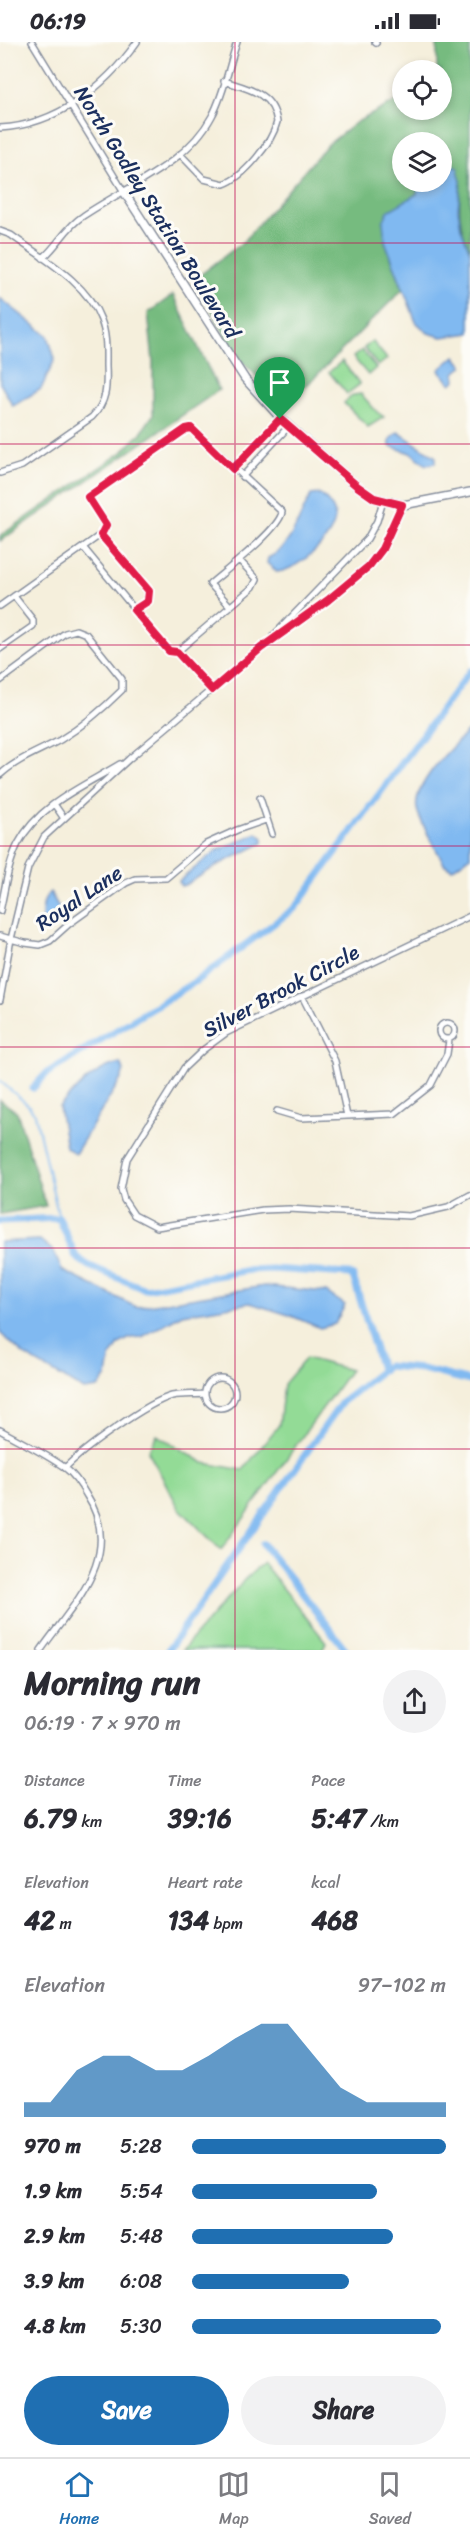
<!DOCTYPE html>
<html lang="en">
<head>
<meta charset="utf-8">
<style>
  :root { --surface:#fff; --page:#f2f2f3; --text:#2b2b33; --muted:#7c7c81; --line:#e1e1e2; --accent:#1f6fb2 }
  body { margin:0; font-family:Sriracha,sans-serif; background:var(--page); color:var(--text); height:100vh; display:flex; flex-direction:column; font-size:22px; white-space:nowrap }
  * { box-sizing:border-box; margin:0 }
  p { font-size:20px; color:var(--muted) }
  .icon { flex:none; width:33px; height:33px; fill:none; stroke:currentColor; stroke-width:2; stroke-linecap:round; stroke-linejoin:round }
  .map { position:relative; height:1608px; overflow:hidden }
  .details { display:flex; flex-direction:column; background:var(--surface); flex:1 }
  .details>* { flex:none }
  .controls { position:absolute; left:392px; top:18px; display:grid; gap:12px }
  .controls a { display:grid; place-items:center; width:60px; height:60px; border-radius:50%; background:var(--surface); box-shadow:0 3px 9px #0003; font-size:30px }
  .pin { position:absolute; display:grid; place-items:center; width:51px; height:51px; color:#fff; margin:-62px -26px; border-radius:50% 50% 50% 0; rotate:-45deg; box-shadow:0 0 6px #0007 }
  .pin .icon { rotate:45deg }
  .round { display:grid; place-items:center; flex:none; width:63px; height:63px; border-radius:32px; background:var(--page) }
  .summary { display:flex; align-items:center; justify-content:space-between; height:102px; padding:0 24px }
  h1 { font-size:33px; font-weight:700; line-height:45px }
  .figures { display:grid; grid-template-columns:repeat(3,1fr); gap:9px; height:102px; padding:6px 24px }
  .figures div { display:grid; align-content:center }
  .figures b { font-size:26px; font-weight:700 }
  .figures small { font-size:16px; font-weight:400 }
  .figures p { font-size:16px }
  .chart { height:168px; padding:12px 24px }
  .chart p { display:flex; justify-content:space-between }
  .chart svg { width:100%; height:108px; margin-top:6px; fill:var(--accent); opacity:.7 }
  .button { display:flex; gap:12px; margin-top:auto; padding:12px 24px }
  .button a { flex:1; height:69px; border-radius:36px; background:var(--accent); color:#fff; font-size:24px; font-weight:700; line-height:69px; text-align:center }
  .button a+a { background:var(--page); color:var(--text) }
  ul { padding:0 24px; list-style:none; font-size:20px }
  li { display:grid; grid-template-columns:96px 72px 1fr; align-items:center; height:45px }
  li i { height:15px; border-radius:8px; background:var(--accent) }
  .status { display:flex; justify-content:space-between; align-items:center; height:42px; padding:0 30px; background:var(--surface); direction:ltr }
  .status svg { height:16px; fill:currentColor }
  .tab-bar { display:flex; justify-content:space-around; align-items:center; height:84px; border-top:2px solid var(--line); background:var(--surface); font-size:16px; color:var(--muted) }
  .tab-bar a { display:grid; justify-items:center; gap:3px }
  .tab-bar .selected { color:var(--accent) }
  .map>svg:first-child { display:block }
</style>
</head>
<body>
<div class="status"><b>06:19</b><svg viewBox="0 0 49 12"><path d="M0 12V9h3v3zM5 12V6h3v6zM10 12V3h3v9zM15 12V0h3v12zM26 1h20v11H26zM47 4h2v5h-2z"/></svg></div>
<div class="map">
<svg width="470" height="1608" viewBox="0 0 470 1608">
  <rect width="100%" height="100%" fill="#fdfcf7"/>
  <filter id="ink" filterUnits="userSpaceOnUse"><feTurbulence type="fractalNoise" baseFrequency=".0167" numOctaves="2"/><feDisplacementMap in="SourceGraphic" scale="12" xChannelSelector="R" yChannelSelector="G"/><feConvolveMatrix kernelMatrix="1 2 1 2 8 2 1 2 1" color-interpolation-filters="sRGB"/></filter>
  <filter id="wash" filterUnits="userSpaceOnUse"><feTurbulence type="fractalNoise" baseFrequency=".008" numOctaves="4" result="noise"/><feDisplacementMap in="SourceGraphic" scale="24" xChannelSelector="R" yChannelSelector="G"/><feGaussianBlur stdDeviation="1.35" result="paint"/><feColorMatrix in="noise" values="0 0 0 0 0 0 0 0 0 0 0 0 0 0 0 0 0 1.4 0 .05"/><feComposite in="paint" operator="in"/></filter>
  <g filter="url(#wash)">
    <rect width="100%" height="100%" fill="#f5efdc"/>
    <!-- green -->
    <path fill="#93db96" stroke="#57857a" stroke-width="1.5" d="M372,299L387,317L378,324L364,306Z
      M362,308L376,326L368,333L353,315Z
      M342,319L360,342L347,352L329,330Z
      M361,352L377,370L384,375L368,385L344,361L353,353Z
      M306,1316L350,1328L221,1508L179,1466L148,1409L157,1393L204,1421L243,1428L279,1383L284,1342Z
      M263,1521L326,1600L322,1608H182L245,1537Z"/>
    <!-- forest -->
    <path fill="#76bb7f" stroke="#48756e" stroke-width="1.5" d="M437,0H470V210C459,185 458,165 461,139L446,120L441,122V100H402V140H420L417,152L406,159L385,199L403,247L287,363L236,314L195,237L244,199L327,103L357,80L402,56V68H441V28H437Z
      M173,253L219,348L0,499V494L122,410L140,392L153,373V319L148,271Z
      M0,1058L17,1070L46,1164L0,1172Z"/>
    <!-- water -->
    <path fill="#80b9f1" stroke="#4e74a8" stroke-width="1.5" d="M446,120L457,125L461,139L458,167L461,186L470,210V291L442,295L428,291L416,280L385,199L383,180L388,169L417,152L420,140H441V122Z
      M0,256L48,294L55,317L41,347L13,364L0,341Z
      M455,314L463,324L455,331L456,338L451,342L439,328Z
      M398,390L436,415L435,421L426,423L413,412L390,404V397Z
      M320,452C326,458 335,465 335,475C334,497 298,528 277,530L267,521L268,516C292,505 299,474 311,453Z
      M470,687V814L452,827L444,822C437,808 420,781 417,767C412,742 453,704 470,687Z
      M257,791L263,796V801L220,822L185,843L181,844L179,839L216,809Z
      M50,850L61,869L51,883L45,885C40,876 42,856 50,850Z
      M120,1021L124,1029L121,1037L75,1112L66,1105L59,1065C74,1048 97,1025 120,1021Z
      M40,1198L52,1208L63,1229L136,1265L264,1244L326,1250L345,1263L335,1282L320,1286L289,1273L250,1261L182,1272L142,1295L130,1296L119,1302L110,1316L107,1334L98,1346L84,1348L24,1313L0,1291V1200Z"/>
    <g fill="none" stroke-linecap="round" stroke-linejoin="round">
      <!-- stream -->
      <path stroke="#80b9f1" stroke-width="2" d="M0,1039L27,1062L35,1072L59,1176"/>
      <!-- canal -->
      <path stroke="#80b9f1" stroke-width="7" d="M33,1046L47,1031L196,939L295,866L470,629
        M0,1179L59,1176L76,1215L89,1224L145,1247L249,1228L272,1227L349,1232L353,1234L381,1327
        M263,1502L346,1608
        M168,1608L342,1360L387,1324L422,1327L470,1339"/>
    </g>
  </g>
  <g filter="url(#ink)">
    <g fill="none" stroke-linecap="round" stroke-linejoin="round">
      <defs>
        <path id="minor" d="M32,0L124,150
          M375,0L376,1
          M0,86C57,83 105,45 137,0
          M180,112L204,137L224,142C244,135 272,101 277,80C273,51 249,47 224,39
          M0,189L11,193C42,216 87,240 101,278C107,293 106,309 106,324C107,345 107,360 92,375L22,424L0,431
          M43,216C58,203 66,185 83,174C127,144 186,123 212,74C224,52 229,24 237,0
          M233,427L281,377
          M242,435L289,384
          M101,493L149,549L148,559L134,568
          M83,505L169,609L177,610L253,545L257,537L239,518
          M0,564L103,491L106,483L88,455L186,387L191,386L282,470C280,487 225,529 210,542L230,564
          M273,594L367,497L377,479L383,459
          M0,607L33,584V578L14,554
          M177,610L212,648
          M0,639L65,591L76,588L86,592L122,637V648C104,666 83,684 60,698C40,709 17,717 0,733
          M260,756L272,792
          M54,762L63,775
          M0,869C5,847 8,822 18,802C39,762 84,744 120,722
          M470,874L226,991L203,1008L184,1026L127,1117L121,1147L124,1158L134,1173L157,1185L263,1168L289,1167L409,1174L448,1165L470,1153
          M0,894L25,901L40,903L50,899L69,882L126,841L135,837L166,836L206,802L237,788L266,778
          M302,954L335,1019L347,1074
          M0,958L11,897L28,826L44,795L129,717L261,606L328,558L369,523L382,507L403,463
          M439 989a8 8 0 1 1 16 0a8 8 0 1 1-16 0Z
          M277,1069L301,1076L394,1072L431,1043L447,1012L449,998
          M205 1351a15 15 0 1 1 30 0a15 15 0 1 1-30 0Z
          M0,1388C21,1400 44,1411 64,1425C74,1432 81,1443 87,1454C125,1513 74,1561 41,1608
          M65,1426C82,1408 148,1360 172,1354C183,1352 194,1353 205,1352"/>
        <path id="tertiary" d="M124,150L245,337L281,377L357,444L374,456L403,463L470,450"/>
      </defs>
      <!-- minor casing -->
      <use href="#minor" stroke="#888f9d" stroke-width="8"/>
      <!-- tertiary casing -->
      <use href="#tertiary" stroke="#888f9d" stroke-width="10"/>
      <!-- minor -->
      <use href="#minor" stroke="#fff" stroke-width="5"/>
      <!-- tertiary -->
      <use href="#tertiary" stroke="#fff" stroke-width="7"/>
    </g>
  </g>
  <g fill="none" stroke-linecap="round" stroke-linejoin="round" filter="url(#ink)">
    <defs>
      <path id="route" d="M280,377L357,444L374,456L402,463L382,507L369,524L328,558L261,606L212,648L177,610L169,609L134,568L148,559L149,549L101,493L106,483L88,455L186,387L191,386L233,427Z"/>
    </defs>
    <!-- route casing -->
    <use href="#route" stroke="#fff" stroke-width="12"/>
    <!-- route -->
    <use href="#route" stroke="#e11d48" stroke-width="8"/>
  </g>
  <!-- grid -->
  <path fill="none" stroke="#c2185b" stroke-width="1.5" stroke-opacity="0.55" d="M235,0V1608M0,201H470M0,402H470M0,603H470M0,804H470M0,1005H470M0,1206H470M0,1407H470"/>
  <g text-anchor="middle" dominant-baseline="central" stroke-width="6" stroke-linejoin="round" paint-order="stroke">
    <!-- street labels -->
    <g font-size="21" fill="#1b2f5e" stroke="#fdfcf7">
      <text transform="translate(157 170) rotate(58)">North Godley Station Boulevard</text>
      <text transform="translate(79 856) rotate(-34)">Royal Lane</text>
      <text transform="translate(281 949) rotate(-28)">Silver Brook Circle</text>
    </g>
  </g>
</svg>
<div class="controls">
<a><svg class="icon" aria-label="locate" viewBox="0 0 24 24"><circle cx="12" cy="12" r="6"/><path d="M12 2v4M12 18v4M2 12h4M18 12h4"/></svg></a>
<a><svg class="icon" aria-label="layers" viewBox="0 0 24 24"><path d="M12 4l9 5-9 5-9-5zM3 14l9 5 9-5"/></svg></a>
</div>
<div class="pin" style="left:280px;top:377px;background:#1e9e55"><svg class="icon" aria-label="arrive" viewBox="0 0 24 24"><path d="M6 21V4h12l-3 4 3 4H6"/></svg></div>
</div>
<section class="details">
<div class="summary"><div><h1>Morning run</h1><p>06:19 · 7 × 970 m</p></div><a class="round"><svg class="icon" aria-label="share" viewBox="0 0 24 24"><path d="M12 15V3M7 8l5-5 5 5M5 13v7h14v-7"/></svg></a></div>
<div class="figures">
<div><p>Distance</p><b>6.79<small> km</small></b></div>
<div><p>Time</p><b>39:16</b></div>
<div><p>Pace</p><b>5:47<small> /km</small></b></div>
</div>
<div class="figures">
<div><p>Elevation</p><b>42<small> m</small></b></div>
<div><p>Heart rate</p><b>134<small> bpm</small></b></div>
<div><p>kcal</p><b>468</b></div>
</div>
<div class="chart"><p><span>Elevation</span>97–102 m</p>
<svg viewBox="0 0 160 44" preserveAspectRatio="none"><path d="M0 44V38L10 38L20 25L30 19L40 19L50 25L60 25L70 19L80 12L90 6L100 6L110 19L120 32L130 38L140 38L150 38L160 38V44z"/></svg>
</div>
<ul>
<li><b>970 m</b>5:28<i style="width:100%"></i></li>
<li><b>1.9 km</b>5:54<i style="width:73%"></i></li>
<li><b>2.9 km</b>5:48<i style="width:79%"></i></li>
<li><b>3.9 km</b>6:08<i style="width:62%"></i></li>
<li><b>4.8 km</b>5:30<i style="width:98%"></i></li>
</ul>
<div class="button"><a>Save</a><a>Share</a></div>
</section>
<nav class="tab-bar">
<a class="selected"><svg class="icon" aria-label="home" viewBox="0 0 24 24"><path d="M3 11l9-7 9 7M6 9v11h12V9"/></svg>Home</a>
<a><svg class="icon" aria-label="map" viewBox="0 0 24 24"><path d="M3 6l6-2 6 2 6-2v14l-6 2-6-2-6 2zM9 4v14M15 6v14"/></svg>Map</a>
<a><svg class="icon" aria-label="saved" viewBox="0 0 24 24"><path d="M7 4h10v16l-5-4-5 4z"/></svg>Saved</a>
</nav>
</body>
</html>
